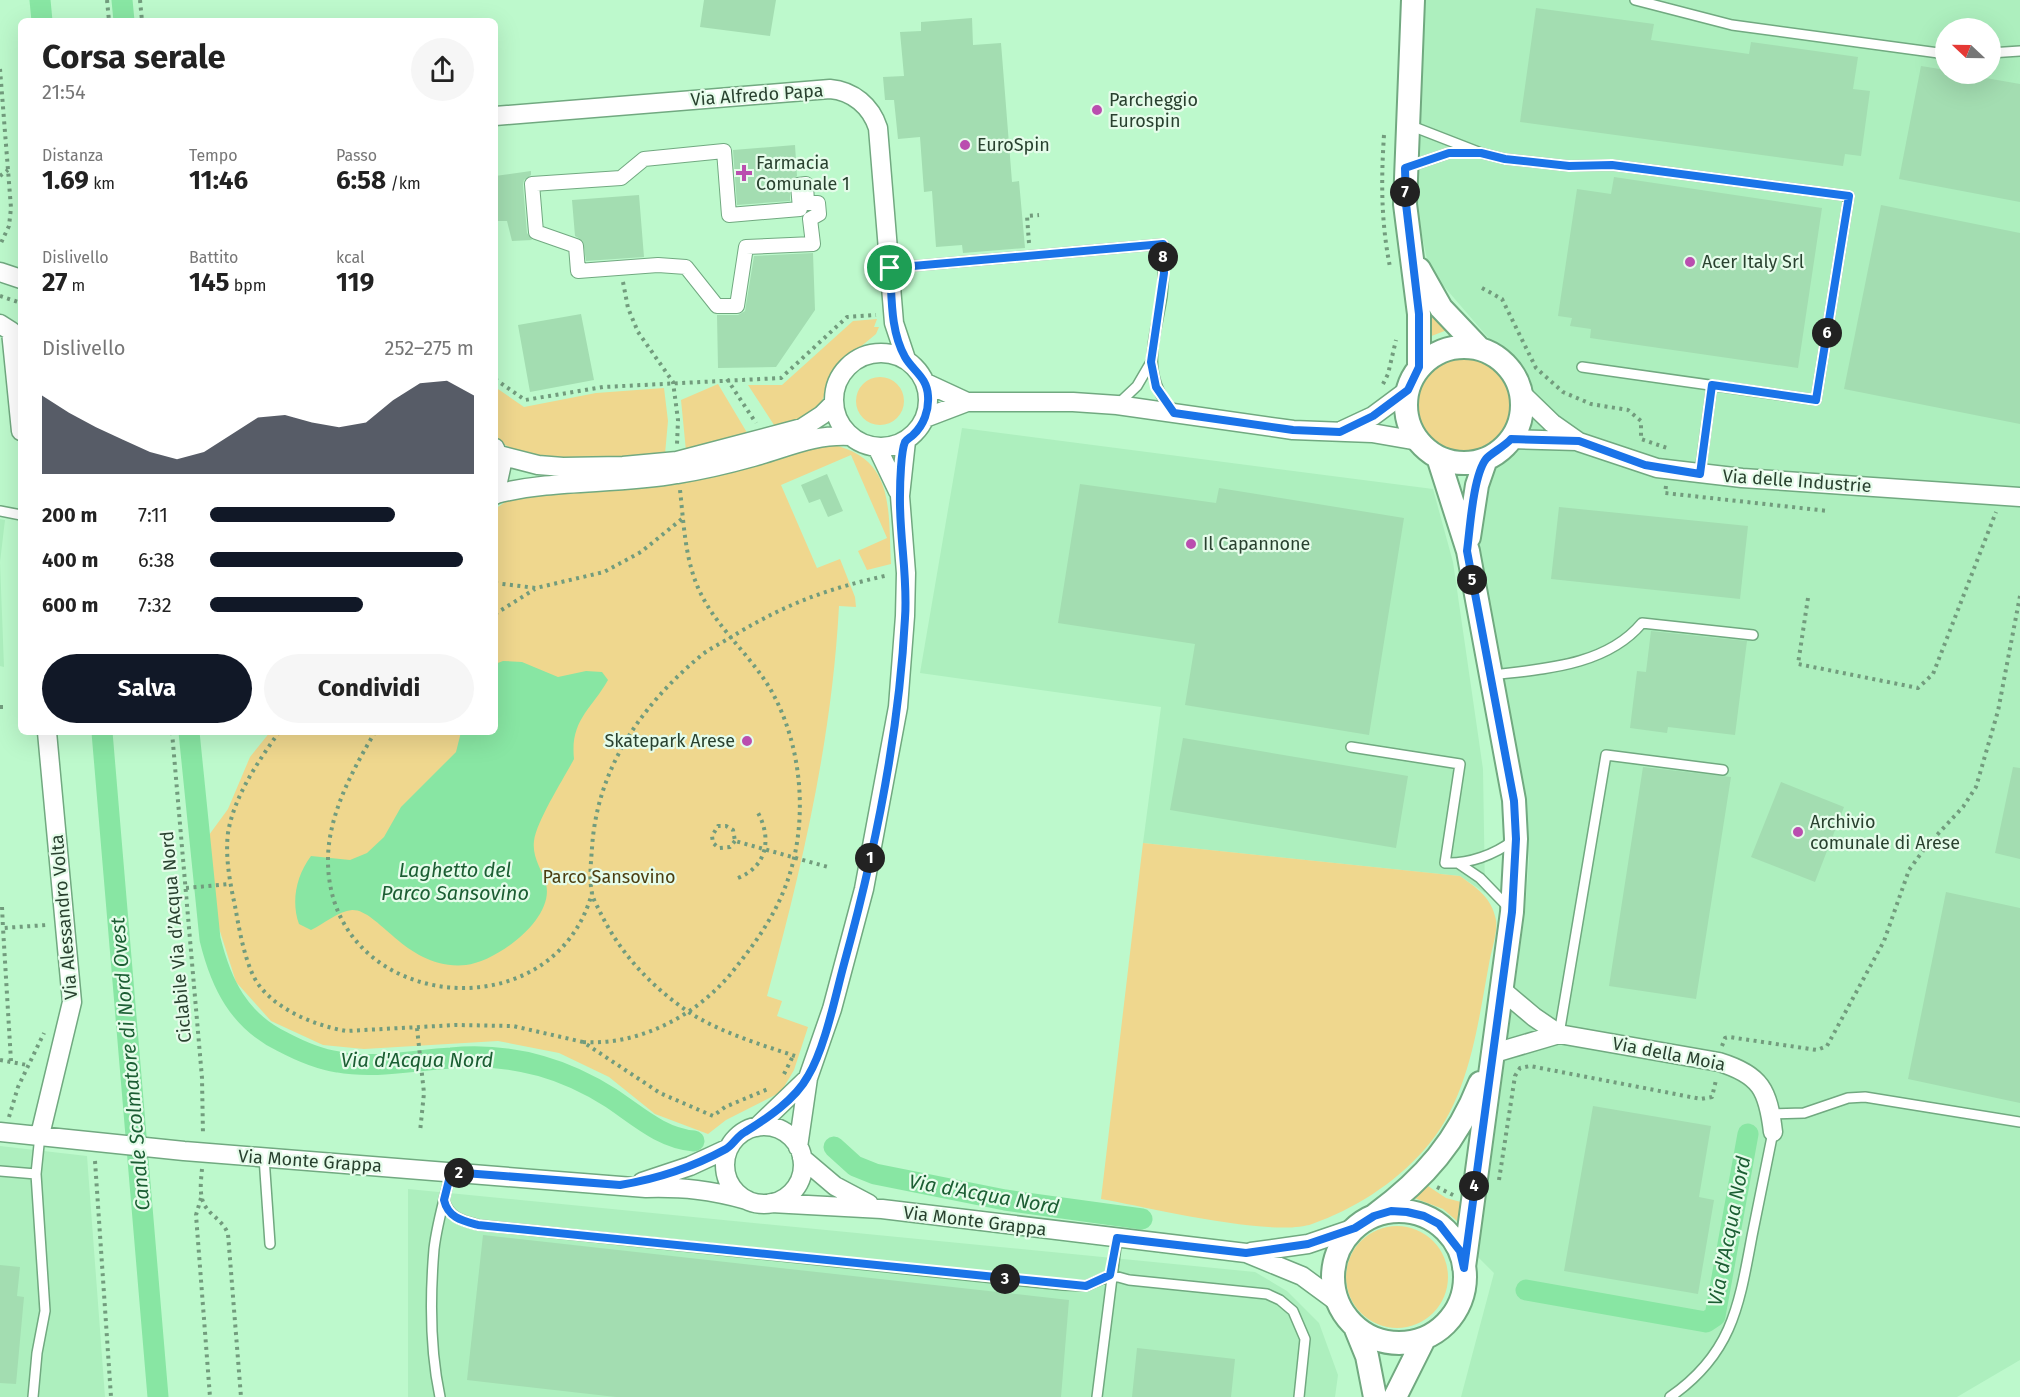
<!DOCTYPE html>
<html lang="it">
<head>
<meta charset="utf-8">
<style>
  :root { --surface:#fff; --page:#f6f6f6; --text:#222; --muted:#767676; --accent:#111827 }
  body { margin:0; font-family:"Fira Sans",sans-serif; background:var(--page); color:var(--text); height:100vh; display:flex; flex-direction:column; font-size:22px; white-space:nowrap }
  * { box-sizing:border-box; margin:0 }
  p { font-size:20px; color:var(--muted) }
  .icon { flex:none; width:33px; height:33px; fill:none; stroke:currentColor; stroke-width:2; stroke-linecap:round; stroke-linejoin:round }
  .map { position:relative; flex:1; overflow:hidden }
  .details { position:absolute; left:18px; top:18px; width:480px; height:717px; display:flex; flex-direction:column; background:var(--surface); border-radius:9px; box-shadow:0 6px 24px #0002 }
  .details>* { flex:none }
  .needle { width:39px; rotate:292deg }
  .fabs { position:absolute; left:1935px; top:18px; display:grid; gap:12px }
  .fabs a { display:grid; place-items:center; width:66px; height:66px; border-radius:50%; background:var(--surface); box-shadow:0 6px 24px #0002; font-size:30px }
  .pin { position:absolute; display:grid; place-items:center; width:51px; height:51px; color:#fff; margin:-26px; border:3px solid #fff; border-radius:50%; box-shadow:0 2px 6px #0007 }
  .km { position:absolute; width:30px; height:30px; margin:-15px; border-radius:50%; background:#222; color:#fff; font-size:16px; line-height:30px; text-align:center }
  .round { display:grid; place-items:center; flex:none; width:63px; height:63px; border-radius:32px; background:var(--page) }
  .headline { display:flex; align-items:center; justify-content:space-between; height:102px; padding:0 24px }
  h1 { font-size:33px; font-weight:700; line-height:45px }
  .figures { display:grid; grid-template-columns:repeat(3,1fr); gap:9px; height:102px; padding:6px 24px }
  .figures div { display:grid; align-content:center }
  .figures b { font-size:26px; font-weight:700 }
  .figures small { font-size:16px; font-weight:400 }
  .figures p { font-size:16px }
  .chart { height:168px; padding:12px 24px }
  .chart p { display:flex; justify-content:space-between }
  .chart svg { width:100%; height:108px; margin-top:6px; fill:var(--accent); opacity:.7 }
  .primary-button { display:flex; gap:12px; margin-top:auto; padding:12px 24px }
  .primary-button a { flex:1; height:69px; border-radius:36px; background:var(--accent); color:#fff; font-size:24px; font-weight:700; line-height:69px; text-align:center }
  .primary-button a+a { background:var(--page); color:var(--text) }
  ul { padding:0 24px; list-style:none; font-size:20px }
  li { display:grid; grid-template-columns:96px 72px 1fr; align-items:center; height:45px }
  li i { height:15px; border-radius:8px; background:var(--accent) }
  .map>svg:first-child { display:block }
</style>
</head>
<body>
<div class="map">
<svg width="2020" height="1397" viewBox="0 0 2020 1397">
  <rect width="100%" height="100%" fill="#bdf9cc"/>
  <!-- built -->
  <path fill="#adefbe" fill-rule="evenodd" d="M1425,0H2020V1360L1957,1397H1461L1494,1273L1478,1257L1525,913L1529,859L1525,805L1476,550L1478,515L1493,465L1510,453L1523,433L1527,415V386L1515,365L1497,348L1429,269L1418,216L1413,157ZM1946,28H1990V74H1946Z
    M962,428L1433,489L1453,562L1483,769L1485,893L1460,876L1143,843L1161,707L920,673Z
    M0,519L5,520L0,562L4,667L0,666Z
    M0,1146L87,1156L105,1397H0Z
    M408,1189L1255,1272L1287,1291L1319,1323L1338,1375L1335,1397H408Z"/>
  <!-- green -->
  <path fill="#efd78e" d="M1430,312L1447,330L1429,337Z
    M877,319L874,327H879L876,334L836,367L821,403L816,409L806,416L776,428L748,385H782L853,321Z
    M1416 404a47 47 0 1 1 94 0a47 47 0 1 1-94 0Z
    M856 401a24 24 0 1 1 48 0a24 24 0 1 1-48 0Z
    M718,384L749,436L686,451L681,400Z
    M495,387L524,407L596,393L664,388L668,421L665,454C613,460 538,472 495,438Z
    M823,443C895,454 888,505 891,564L867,570L858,551L887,538L851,455L781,485L817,568L840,559L855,597L856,607L839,606C832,739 802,868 767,996L782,1001L777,1016L808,1027L794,1070L781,1092L726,1120L708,1134L655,1114L609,1077L559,1053L498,1041L364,1049L323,1045L271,1021L236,982L218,925L209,835L228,809L250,757L270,732H495V509L514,496Z
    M1143,843L1460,876C1477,888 1492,898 1496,920C1498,932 1491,951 1489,964C1477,1028 1469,1100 1424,1150C1394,1184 1354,1209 1312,1224C1273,1238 1147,1207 1101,1199Z
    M1428,1186L1446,1198L1461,1202L1457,1221L1443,1209L1414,1198Z
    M1346 1277a51 51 0 1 1 102 0a51 51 0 1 1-102 0Z"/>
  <!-- water -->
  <path fill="#88e6a3" d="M503,661L522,662L558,677L586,671L602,672L608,680C591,710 570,720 574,759C563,780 537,820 534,841C532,858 542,869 546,884C555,919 496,962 466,965C407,971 379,909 352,910C338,911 324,924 311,930L299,924C291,902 296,876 311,856L350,860L367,853L384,837L401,807L456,752L461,732H495V664Z"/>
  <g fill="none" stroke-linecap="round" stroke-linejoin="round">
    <!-- canal -->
    <path stroke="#88e6a3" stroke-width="21" d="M40,0L42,21
      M122,0L124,21
      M102,732L158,1397
      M189,732L210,939C221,984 239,1021 283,1042C300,1051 318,1059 338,1062C375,1069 414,1060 451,1058C481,1055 512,1058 541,1066C566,1073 589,1084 611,1098C638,1116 661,1138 694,1141
      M834,1147L855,1166L875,1174L1005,1200L1142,1219
      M1526,1290L1706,1322L1715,1316L1748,1134"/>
  </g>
  <!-- building -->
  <path fill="#a3ddb1" d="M704,0H776L770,36L700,27Z
    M1536,8L1654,24L1651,40L1749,54L1751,42L1858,57L1853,89L1870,91L1861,156L1845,154L1843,166L1520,122Z
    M972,18L973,45L1001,43L1012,182L1019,181L1025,248L963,253L962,245L936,247L932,191L924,192L920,137L898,139L894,100H885L883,77L904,76L900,32L921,31V22Z
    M1921,66L1946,70V74H1963L2020,84V202L1899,179Z
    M795,145L797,176L790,182V201L737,205L733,150Z
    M531,171V175L524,180L523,185L527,233L532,240L512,241L507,221H495V176Z
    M1614,177L1822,208L1798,368L1590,338L1591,329L1570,326L1572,318L1558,316L1577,189L1611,194Z
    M639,195L644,257L586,261L583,241L575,236L572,200Z
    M1881,205L2020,233V424L1844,389Z
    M813,253L815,310L776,367L718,368L717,315H738L745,311L754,256Z
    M581,314L594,380L530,392L518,325Z
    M827,474L843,511L828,517L820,499L809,503L801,485Z
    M1080,484L1216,503L1219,488L1404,518L1369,735L1185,705L1195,644L1058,623Z
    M1559,507L1748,526L1740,599L1551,579Z
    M1651,631L1747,641L1735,735L1668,727L1667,733L1630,728L1637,671L1646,672Z
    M1183,738L1408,776L1396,848L1170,810Z
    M1643,767L1731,777L1696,999L1609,986Z
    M2013,767L2020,768V859L1995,853Z
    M1781,782L1844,807L1815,882L1751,857Z
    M1946,892L2020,908V1103L1908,1079Z
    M1593,1106L1711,1126L1699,1197L1714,1200L1698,1294L1564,1271Z
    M483,1235L1069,1300L1061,1397H616L467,1380Z
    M0,1265L20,1267L17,1296L24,1297L16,1384L0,1383Z
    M1137,1348L1235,1359L1231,1397H1132Z"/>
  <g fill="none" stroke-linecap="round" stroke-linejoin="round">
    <defs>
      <path id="service" d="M1635,0L1732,25L1946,54
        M1990,53L2020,51
        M1409,125L1481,153L1505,159L1569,166L1612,165L1849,196L1816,400L1582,367
        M1408,167L1449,153H1475
        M890,268L1163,244C1164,262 1164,278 1162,296C1155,340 1140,373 1172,411
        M1118,404L1137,386L1151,362
        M1700,473L1712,385
        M0,511L21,515
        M1492,675C1543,669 1606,666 1642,623L1753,635
        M1351,747L1460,764L1445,863C1469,864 1494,855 1514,840
        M1458,863L1480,878L1510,909
        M1559,1034L1606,755L1723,770
        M1771,1114L1804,1113L1848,1098L1865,1097L2020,1122
        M264,1157L270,1244
        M0,1171L36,1174L40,1135
        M444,1200C449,1218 463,1221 479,1225L1063,1285L1086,1286L1111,1275L1129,1280L1267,1294L1280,1300L1293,1311L1305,1339L1299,1397
        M33,1397L37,1353L45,1311L36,1174
        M440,1397C430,1350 430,1297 434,1249C437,1223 445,1197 451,1172
        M1097,1397L1117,1238
        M1670,1397C1732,1354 1739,1306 1752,1236C1759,1201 1766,1167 1773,1132"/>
      <path id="pedestrian" d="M724,151L729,215L800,209L798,185L806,184L807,203H818L819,214L810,219L813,244L746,247L737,306H717L686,267L658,265L578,271L576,246L536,232L532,184L621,178L644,159Z"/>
      <path id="minor" d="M495,116L830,89C853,91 871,106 878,128L894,323L906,359
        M0,272L21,279
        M0,324L11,331L21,431
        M834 400a47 47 0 1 1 94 0a47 47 0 1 1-94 0Z
        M926,383L967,402
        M1521,393L1552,423L1579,442L1657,468L1742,478L2020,497
        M925,418L967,402H1073L1117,405L1293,430L1372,433L1418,441
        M1343,430L1373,416L1408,390
        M1511,439L1577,441
        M877,447L898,491
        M495,448L501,468L495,495
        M499,455L538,465L563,467L623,466L677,461L802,428L822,415L834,403
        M496,494C555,479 617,485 677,474C703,470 728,464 753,457C786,448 814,434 850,436
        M1502,990L1534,1017L1559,1034L1719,1062C1761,1075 1768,1090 1773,1132
        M1491,1054L1559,1034
        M725 1165a39 39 0 1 1 78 0a39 39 0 1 1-78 0Z
        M757,1127L807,1079
        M0,1132L184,1151L646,1188C684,1187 710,1190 747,1200
        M40,1135L72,1002L47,732
        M798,1147L808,1078L832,1009L864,889L898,707L905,616L906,573L900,496L906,441
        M802,1158L835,1186L869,1204
        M642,1182L690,1166L729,1148
        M771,1203L882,1209L1246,1253L1302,1276L1336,1301
        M1251,1252L1308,1244L1355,1228"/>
      <path id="tertiary" d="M1413,0L1405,204L1419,314V367
        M1419,269L1441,308L1479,348
        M1406 405a58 58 0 1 1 116 0a58 58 0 1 1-116 0Z
        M1438,457L1468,551L1514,800L1516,839L1512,912L1464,1267
        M1469,537L1477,485L1486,459
        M1333 1277a66 66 0 1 1 132 0a66 66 0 1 1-132 0Z
        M1375,1215C1425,1178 1457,1141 1480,1083
        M1356,1329L1367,1356L1375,1397
        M1395,1397L1424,1339"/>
    </defs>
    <!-- service casing -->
    <use href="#service" stroke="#71a980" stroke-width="12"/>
    <!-- pedestrian casing -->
    <use href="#pedestrian" stroke="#71a980" stroke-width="16"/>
    <!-- minor casing -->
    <use href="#minor" stroke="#71a980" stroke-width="21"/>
    <!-- tertiary casing -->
    <use href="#tertiary" stroke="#71a980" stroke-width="26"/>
    <!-- path -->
    <path stroke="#729c7d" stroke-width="4" stroke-dasharray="3 4.5" stroke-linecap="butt" d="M107,0L109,21
      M140,0L142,21
      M0,69L11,208L9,226L0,245
      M1384,135C1381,181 1381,222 1390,267
      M0,176L8,170
      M1029,243L1027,216L1039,215
      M623,282L628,308L638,332L673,382L678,420L677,444
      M1482,288L1502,299L1536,368L1563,392L1591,404L1628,410L1641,421V439L1667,448
      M0,296L21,303
      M495,379L525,400L603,387L781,378L847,317L876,315
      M727,379L756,423
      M1383,384L1388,374L1396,340
      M1666,486L1665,493L1828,511
      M495,583L536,588L604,572L641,552L683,518
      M1808,598L1798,664L1918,688L1933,674L1996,512
      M495,614L535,589
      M0,707H3
      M172,732L202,1078L203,1135
      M279,732C258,762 234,796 228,833C225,857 230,883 235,906C239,928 243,952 252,973C266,1006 312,1025 346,1031L456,1025L513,1026L583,1042L660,1093L713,1116L725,1107L768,1089
      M375,732C352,771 327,817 328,863C331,1012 553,1035 592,893
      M735,841L730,847L719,848L713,843L712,836L718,826H726L733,830L735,841L828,867
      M738,878C768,866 772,837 757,811
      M186,888L230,884
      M2,907L3,928
      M417,1028L424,1093L420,1132
      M583,1042C639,1046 698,1015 733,971C753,946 772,920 784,890C809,829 804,750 772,692C753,658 720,631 702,596C685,564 684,525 680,490
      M1722,1046L1725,1038L1729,1037L1817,1050L1827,1046L1884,941L1909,870L1925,848L1963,807L1976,787L1998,711L2020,596
      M795,1056C759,1044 719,1032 687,1011C650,985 621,954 601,914C598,907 593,900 592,893C589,879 591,862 592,848C597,768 642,704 703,654C714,646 727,640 738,633C790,602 830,588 889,575
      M0,1060L27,1065
      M11,1061L3,928L47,925
      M784,1074L793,1056
      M9,1117L18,1087L44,1033
      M95,1161L111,1397
      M202,1169C201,1180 199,1194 204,1204C210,1216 223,1220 228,1234L241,1397
      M1499,1180L1515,1076L1520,1068L1530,1066L1701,1099L1712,1097L1716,1080
      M1437,1187L1455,1196
      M201,1198L196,1215L210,1397"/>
    <!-- service -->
    <use href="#service" stroke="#fff" stroke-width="9"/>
    <!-- pedestrian -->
    <use href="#pedestrian" stroke="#fff" stroke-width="14"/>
    <!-- minor -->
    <use href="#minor" stroke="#fff" stroke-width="18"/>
    <!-- tertiary -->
    <use href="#tertiary" stroke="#fff" stroke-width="22"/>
  </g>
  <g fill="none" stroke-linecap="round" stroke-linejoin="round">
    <defs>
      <path id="route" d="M1449,153H1481L1505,159L1569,166L1612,165L1849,196L1816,400L1712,385L1700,474L1645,465L1579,441L1511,439C1505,446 1490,454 1486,459C1473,476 1470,529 1467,551L1514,801L1516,839L1512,912L1464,1268L1460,1251L1439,1224L1424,1216L1407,1212L1391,1211L1374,1216L1355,1228L1308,1244L1246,1253L1117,1238L1110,1275L1086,1286L478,1225C463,1221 448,1218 444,1200L451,1172L620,1185C657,1179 693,1167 726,1149C733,1145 737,1136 745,1132C766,1119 795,1100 808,1076C825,1048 835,997 844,964C875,852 899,734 905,618C908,576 899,536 900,495C900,483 901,451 905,442C907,439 911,437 913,435C924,425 929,410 928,396C927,377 913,371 905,357C890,330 892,297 890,268L1163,244L1164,273L1151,362L1156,387L1174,413L1293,430L1340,432L1373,416L1408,390L1419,367V314L1406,204L1405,168Z"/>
    </defs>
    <!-- route casing -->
    <use href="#route" stroke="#fff" stroke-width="12"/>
    <!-- route -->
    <use href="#route" stroke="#1a73e8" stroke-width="8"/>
  </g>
  <!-- markers -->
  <g fill="#ba4eaf" stroke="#e5fcea" stroke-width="2">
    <circle cx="1097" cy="110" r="6"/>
    <circle cx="965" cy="145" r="6"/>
    <path d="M741 164h6v6h6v6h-6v6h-6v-6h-6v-6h6z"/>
    <circle cx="1690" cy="262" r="6"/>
    <circle cx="1191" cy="544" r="6"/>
    <circle cx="747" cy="741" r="6"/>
    <circle cx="1798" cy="832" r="6"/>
  </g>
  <g text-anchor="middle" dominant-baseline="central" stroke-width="4.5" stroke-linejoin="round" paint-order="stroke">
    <!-- street labels -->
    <g font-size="18" fill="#29412f" stroke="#e5fcea">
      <text transform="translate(757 95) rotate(-4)">Via Alfredo Papa</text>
      <text transform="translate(1797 481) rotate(4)">Via delle Industrie</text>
      <text transform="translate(64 917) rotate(-95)">Via Alessandro Volta</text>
      <text transform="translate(176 937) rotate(-95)">Ciclabile Via d’Acqua Nord</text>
      <text transform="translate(1669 1054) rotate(11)">Via della Moia</text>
      <text transform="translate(310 1161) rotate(4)">Via Monte Grappa</text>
      <text transform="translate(975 1221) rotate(7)">Via Monte Grappa</text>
    </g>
    <!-- poi labels -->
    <g font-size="18" fill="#29412f" stroke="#e5fcea" text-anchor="start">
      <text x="1109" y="100">Parcheggio<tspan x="1109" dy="21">Eurospin</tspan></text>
      <text x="977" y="145">EuroSpin</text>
      <text x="756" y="163">Farmacia<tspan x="756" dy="21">Comunale 1</tspan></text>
      <text x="1702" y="262">Acer Italy Srl</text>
      <text x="1203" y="544">Il Capannone</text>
      <text x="735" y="741" text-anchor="end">Skatepark Arese</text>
      <text x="1810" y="822">Archivio<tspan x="1810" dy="21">comunale di Arese</tspan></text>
    </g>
    <!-- park labels -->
    <g font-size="18" fill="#4b3d10" stroke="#e5fcea">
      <text x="609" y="877">Parco Sansovino</text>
    </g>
    <!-- water labels -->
    <g font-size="20" font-style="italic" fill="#1b5e33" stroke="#e5fcea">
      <text x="455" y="870">Laghetto del<tspan x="455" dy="23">Parco Sansovino</tspan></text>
      <text x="417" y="1060">Via d'Acqua Nord</text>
      <text transform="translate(130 1064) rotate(-95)">Canale Scolmatore di Nord Ovest</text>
      <text transform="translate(984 1194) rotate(10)">Via d'Acqua Nord</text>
      <text transform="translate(1729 1231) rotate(-79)">Via d'Acqua Nord</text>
    </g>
  </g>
</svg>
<div class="fabs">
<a><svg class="needle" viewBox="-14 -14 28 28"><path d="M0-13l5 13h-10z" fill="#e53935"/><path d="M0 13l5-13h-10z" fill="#767676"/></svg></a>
</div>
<div class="pin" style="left:890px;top:268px;background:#1e9e55"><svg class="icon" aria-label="arrive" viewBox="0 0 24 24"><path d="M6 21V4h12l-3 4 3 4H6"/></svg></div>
<b class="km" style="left:870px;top:858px">1</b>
<b class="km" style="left:459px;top:1173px">2</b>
<b class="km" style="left:1005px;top:1279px">3</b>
<b class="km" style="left:1474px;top:1186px">4</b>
<b class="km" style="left:1472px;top:580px">5</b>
<b class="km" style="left:1827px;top:333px">6</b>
<b class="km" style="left:1405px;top:192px">7</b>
<b class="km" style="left:1163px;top:257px">8</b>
<section class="details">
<div class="headline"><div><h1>Corsa serale</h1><p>21:54</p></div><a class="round"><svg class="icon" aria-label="share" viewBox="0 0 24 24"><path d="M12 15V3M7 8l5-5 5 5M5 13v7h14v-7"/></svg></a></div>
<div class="figures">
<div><p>Distanza</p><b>1.69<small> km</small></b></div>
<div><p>Tempo</p><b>11:46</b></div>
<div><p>Passo</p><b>6:58<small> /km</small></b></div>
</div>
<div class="figures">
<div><p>Dislivello</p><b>27<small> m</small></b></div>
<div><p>Battito</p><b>145<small> bpm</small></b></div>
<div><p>kcal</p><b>119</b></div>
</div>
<div class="chart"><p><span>Dislivello</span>252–275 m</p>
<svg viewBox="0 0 160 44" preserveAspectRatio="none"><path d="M0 44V12L10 19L20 25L30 30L40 35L50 38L60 35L70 28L80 21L90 20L100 23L110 25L120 23L130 14L140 7L150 6L160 12V44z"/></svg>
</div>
<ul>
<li><b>200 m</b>7:11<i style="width:70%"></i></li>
<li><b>400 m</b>6:38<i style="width:96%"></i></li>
<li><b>600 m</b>7:32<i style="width:58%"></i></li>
</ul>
<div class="primary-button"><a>Salva</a><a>Condividi</a></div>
</section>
</div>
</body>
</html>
